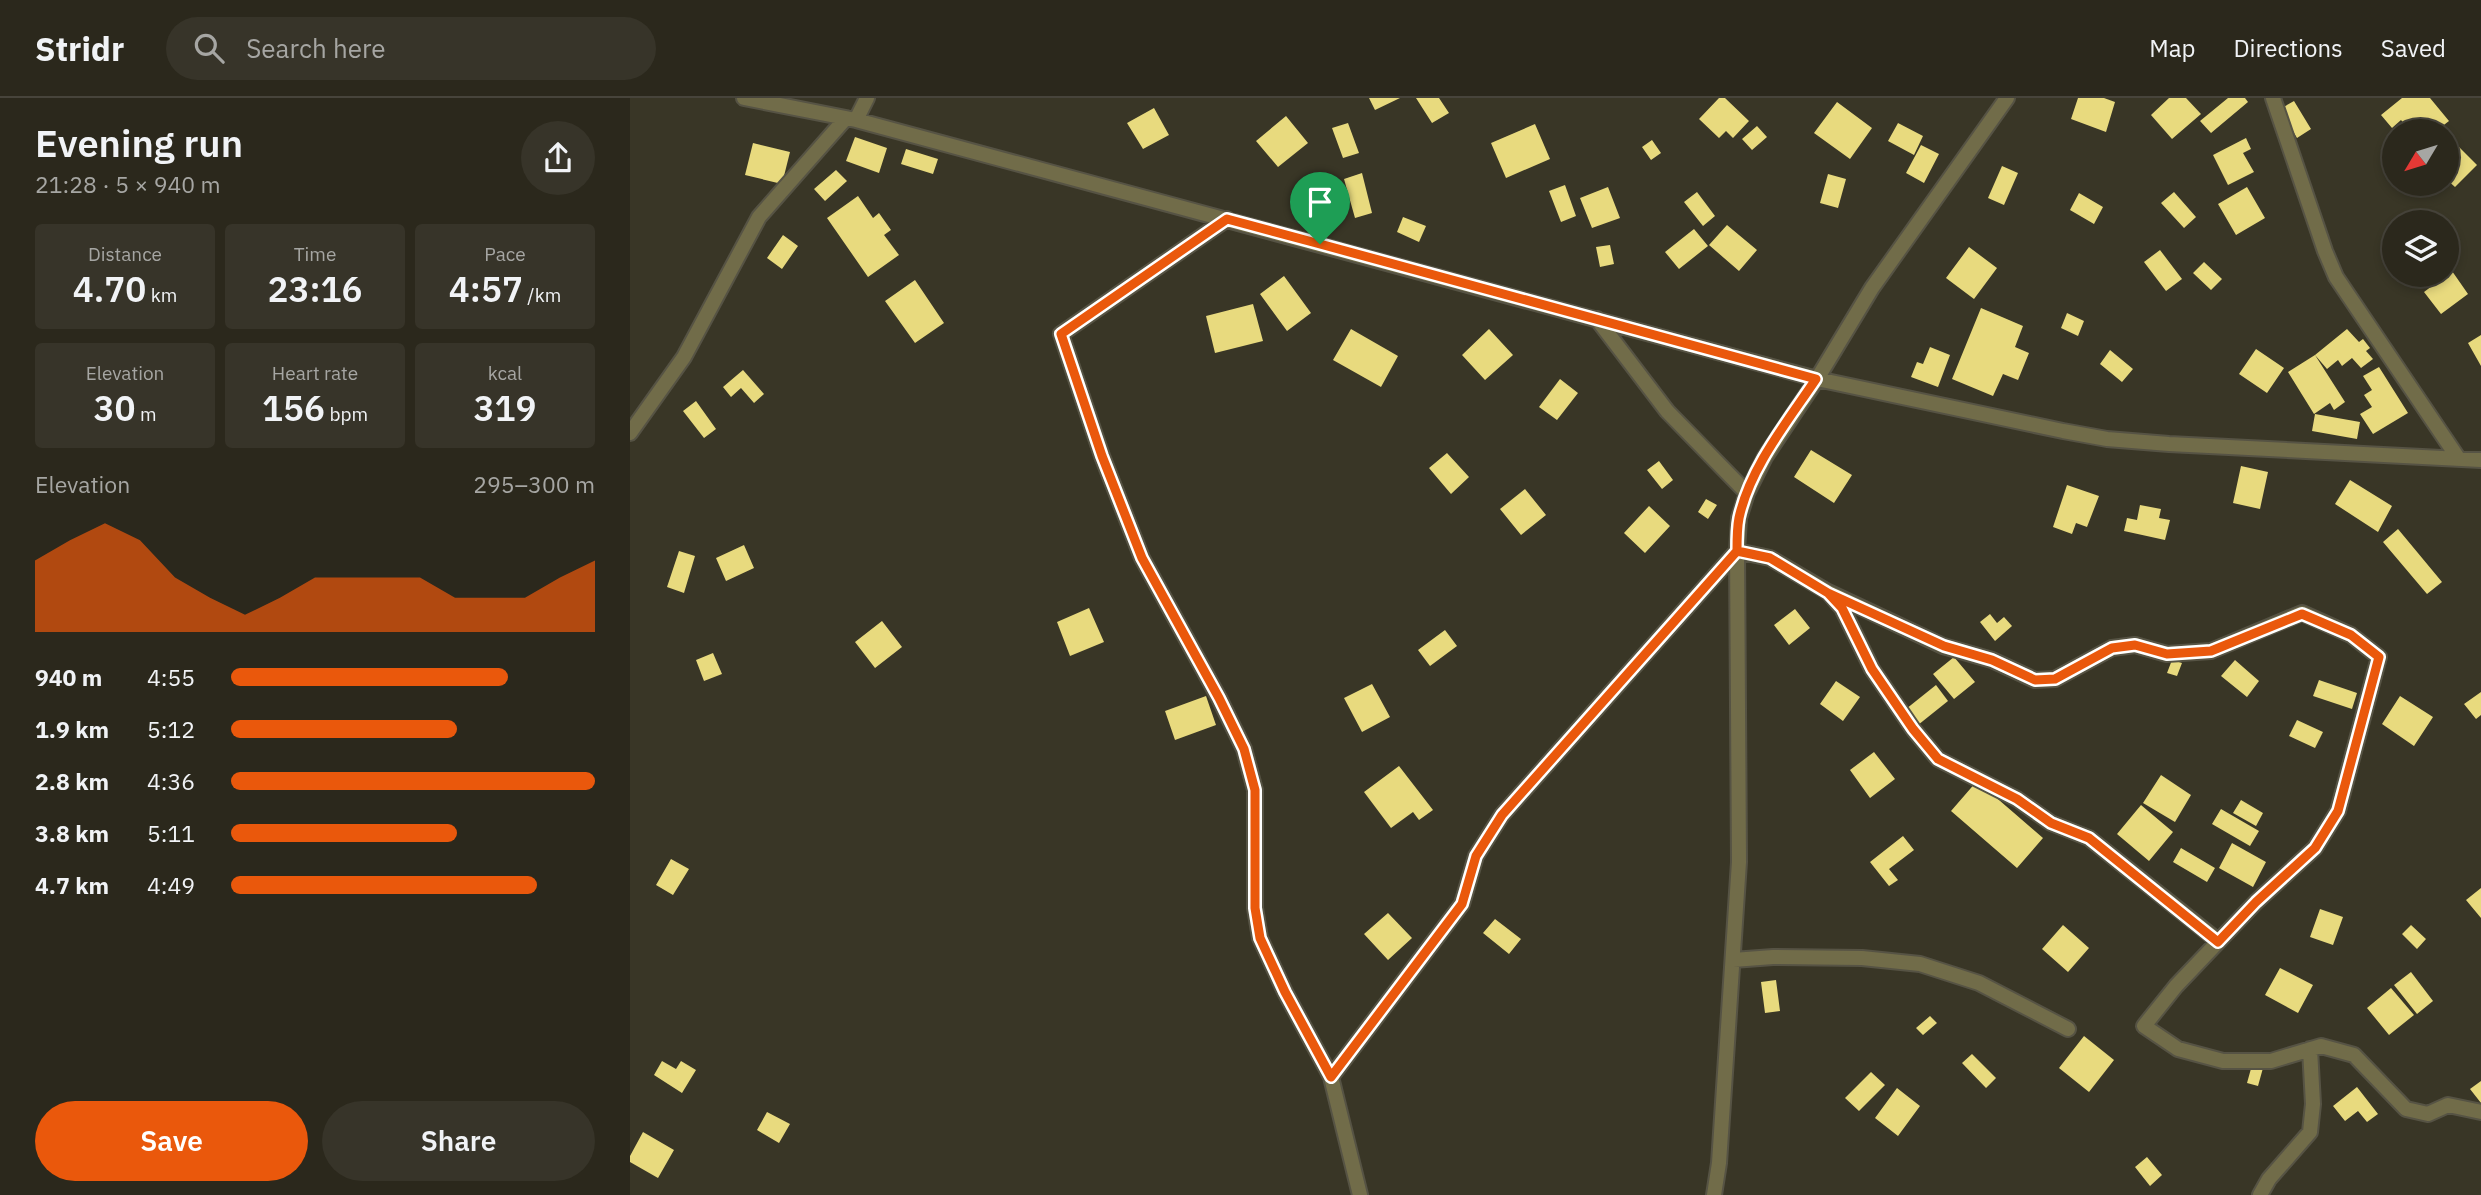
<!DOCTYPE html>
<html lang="en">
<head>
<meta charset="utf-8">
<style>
  :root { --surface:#2b281c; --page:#373429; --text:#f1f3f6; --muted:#a6a6a3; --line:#47443b; --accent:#ea580c }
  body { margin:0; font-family:"IBM Plex Sans",sans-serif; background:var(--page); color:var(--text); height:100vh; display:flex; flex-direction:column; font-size:26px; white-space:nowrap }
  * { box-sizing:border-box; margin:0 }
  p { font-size:23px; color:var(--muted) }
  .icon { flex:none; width:38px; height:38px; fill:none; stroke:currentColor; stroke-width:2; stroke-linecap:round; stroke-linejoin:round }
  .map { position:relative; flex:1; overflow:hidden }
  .panel { display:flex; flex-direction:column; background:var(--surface); width:630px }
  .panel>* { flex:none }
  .needle { width:46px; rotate:232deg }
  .fabs { position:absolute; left:1752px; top:21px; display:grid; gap:14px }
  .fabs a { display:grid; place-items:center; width:77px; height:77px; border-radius:50%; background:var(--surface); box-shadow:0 4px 10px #0003,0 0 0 2px var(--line); font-size:35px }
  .pin { position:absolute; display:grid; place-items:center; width:60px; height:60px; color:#fff; margin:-72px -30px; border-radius:50% 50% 50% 0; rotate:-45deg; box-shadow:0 0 7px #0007 }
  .pin .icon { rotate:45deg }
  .round { display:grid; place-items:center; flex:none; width:74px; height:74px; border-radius:37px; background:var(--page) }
  .overview { display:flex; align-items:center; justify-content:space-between; height:119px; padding:0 35px }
  h1 { font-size:38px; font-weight:600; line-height:52px }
  .metrics { display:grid; grid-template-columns:repeat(3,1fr); gap:10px; height:119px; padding:7px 35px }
  .metrics div { display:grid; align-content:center; border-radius:7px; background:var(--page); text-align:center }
  .metrics b { font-size:35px; font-weight:600 }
  .metrics small { font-size:19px; font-weight:400 }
  .metrics p { font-size:19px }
  .chart { height:196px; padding:14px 35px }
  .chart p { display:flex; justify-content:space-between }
  .chart svg { width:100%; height:126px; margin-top:7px; fill:var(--accent); opacity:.7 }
  .button { display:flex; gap:14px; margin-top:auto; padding:14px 35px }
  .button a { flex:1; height:80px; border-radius:42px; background:var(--accent); color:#fff; font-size:28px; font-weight:600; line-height:80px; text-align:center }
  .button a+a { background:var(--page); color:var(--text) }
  ul { padding:0 35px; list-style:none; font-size:23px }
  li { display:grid; grid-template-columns:112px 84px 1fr; align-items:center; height:52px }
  li i { height:18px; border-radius:9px; background:var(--accent) }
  header { display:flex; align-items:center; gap:42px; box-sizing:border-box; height:98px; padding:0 35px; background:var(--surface); border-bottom:2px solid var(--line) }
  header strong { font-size:33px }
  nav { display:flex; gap:38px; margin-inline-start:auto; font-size:24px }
  .search { width:490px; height:63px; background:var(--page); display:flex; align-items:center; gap:18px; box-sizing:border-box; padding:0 24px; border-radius:38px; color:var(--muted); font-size:26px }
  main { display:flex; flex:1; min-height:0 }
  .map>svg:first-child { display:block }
</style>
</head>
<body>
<header>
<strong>Stridr</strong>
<div class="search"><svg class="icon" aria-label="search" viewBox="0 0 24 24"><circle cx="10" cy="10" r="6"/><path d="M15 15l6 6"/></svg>Search here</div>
<nav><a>Map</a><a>Directions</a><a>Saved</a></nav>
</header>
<main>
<section class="panel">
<div class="overview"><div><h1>Evening run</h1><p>21:28 · 5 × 940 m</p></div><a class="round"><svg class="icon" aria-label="share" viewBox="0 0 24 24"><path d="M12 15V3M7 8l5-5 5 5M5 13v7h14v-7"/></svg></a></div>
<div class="metrics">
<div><p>Distance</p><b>4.70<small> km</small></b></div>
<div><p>Time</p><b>23:16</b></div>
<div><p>Pace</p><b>4:57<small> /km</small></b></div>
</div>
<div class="metrics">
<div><p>Elevation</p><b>30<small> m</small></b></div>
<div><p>Heart rate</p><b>156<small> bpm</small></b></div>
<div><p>kcal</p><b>319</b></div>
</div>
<div class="chart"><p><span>Elevation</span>295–300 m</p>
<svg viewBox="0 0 160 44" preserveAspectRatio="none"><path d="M0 44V19L10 12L20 6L30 12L40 25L50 32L60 38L70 32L80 25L90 25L100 25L110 25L120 32L130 32L140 32L150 25L160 19V44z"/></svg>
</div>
<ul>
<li><b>940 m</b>4:55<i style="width:76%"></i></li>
<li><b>1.9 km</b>5:12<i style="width:62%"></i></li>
<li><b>2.8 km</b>4:36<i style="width:100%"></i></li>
<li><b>3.8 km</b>5:11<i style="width:62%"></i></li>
<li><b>4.7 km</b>4:49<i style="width:84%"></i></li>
</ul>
<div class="button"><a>Save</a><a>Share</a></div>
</section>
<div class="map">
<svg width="1851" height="1097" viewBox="0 0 1851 1097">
  <rect width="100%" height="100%" fill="#393626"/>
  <!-- building -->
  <path fill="#e8da7e" d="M739,0H770L745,12Z
    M786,0H809L819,15L802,25Z
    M1089,0H1095L1119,23L1103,40L1096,33L1089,40L1069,21Z
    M1448,0H1474L1485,4L1476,34L1441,21Z
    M1539,0H1556L1571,16L1542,41L1521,17Z
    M1598,0H1615L1618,4L1581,35L1570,23Z
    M1772,0H1800L1819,23L1806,33H1780L1771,22L1762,30L1751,17Z
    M1664,3L1681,31L1667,40L1650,11Z
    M1207,4L1242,30L1220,61L1184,35Z
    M524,10L539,37L513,51L497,25Z
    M656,18L678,45L648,69L626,43Z
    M718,25L729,55L713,60L702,30Z
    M1268,25L1293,38L1284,57L1258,43Z
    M905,26L920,61L876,80L861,45Z
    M1127,28L1137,39L1122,52L1112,41Z
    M225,39L257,50L249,75L216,63Z
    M1616,40L1621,51L1613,55L1624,74L1598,87L1583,57Z
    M1022,42L1031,55L1021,62L1012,49Z
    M123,45L160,54L152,86L115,77Z
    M1826,46L1847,67L1825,89L1816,81V55Z
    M1291,47L1309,56L1294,85L1276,75Z
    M276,51L308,61L303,76L271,66Z
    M1372,68L1388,75L1374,107L1358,100Z
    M206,72L217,83L195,103L184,91Z
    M732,75L742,115L725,120L714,81Z
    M1198,76L1216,81L1208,110L1190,105Z
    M935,87L946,118L931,124L919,93Z
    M978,89L990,120L962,130L950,100Z
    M1617,89L1635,120L1606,137L1588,106Z
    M1067,94L1085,118L1073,128L1054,104Z
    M1544,94L1566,119L1554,130L1531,105Z
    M1449,95L1473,109L1464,126L1440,112Z
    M228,98L243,120L249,115L261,132L254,137L269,157L238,179L197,120Z
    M1804,113L1814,124H1790Z
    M773,119L796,128L789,144L767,134Z
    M1097,127L1127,152L1109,173L1079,147Z
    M1064,131L1078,148L1049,171L1035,154Z
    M153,137L168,148L152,171L137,160Z
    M980,147L984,166L970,169L966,149Z
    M1339,149L1367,170L1344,201L1316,180Z
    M1530,152L1552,181L1536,193L1514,164Z
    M1574,164L1592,181L1581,192L1563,175Z
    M1822,173L1838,196L1811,216L1794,194Z
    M654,178L681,215L657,233L630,196Z
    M285,182L314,225L285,245L255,203Z
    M623,206L633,243L585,255L576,218Z
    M1351,210L1393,228L1385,249L1399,255L1388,282L1373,276L1363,298L1322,281Z
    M1437,215L1454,223L1448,238L1431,230Z
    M721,231L768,258L751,289L703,262Z
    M859,231L883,257L855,282L832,257Z
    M1717,231L1729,244L1733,241L1740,250L1736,253L1743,261L1731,270L1722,260L1712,268L1708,262L1697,271L1685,257Z
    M1851,237V268L1838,245Z
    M1300,249L1320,257L1308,289L1281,279L1287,264L1293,266Z
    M1626,251L1654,270L1637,295L1609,276Z
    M1480,252L1503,271L1492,284L1470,266Z
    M1685,257L1715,304L1704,312L1700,305L1684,316L1658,274Z
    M1749,269L1778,315L1743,336L1730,316L1742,309L1734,297L1742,292L1733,278Z
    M113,272L134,296L124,305L111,290L101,299L93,289Z
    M930,281L948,295L927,322L909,309Z
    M66,303L86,331L74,340L53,313Z
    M1685,316L1730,324L1727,341L1682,333Z
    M1181,352L1222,377L1204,405L1164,379Z
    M817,355L839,379L821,396L799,370Z
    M1029,363L1043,382L1032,391L1017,372Z
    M1611,368L1638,374L1630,411L1603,405Z
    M1720,382L1762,408L1748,434L1705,406Z
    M1437,387L1469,398L1457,429L1446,425L1442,436L1423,429Z
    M895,391L916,417L891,437L870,411Z
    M1076,401L1087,407L1078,421L1068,414Z
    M1510,407L1531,411L1529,420L1540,422L1535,442L1494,433L1497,420L1507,422Z
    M1019,408L1040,428L1015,455L994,435Z
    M1768,431L1812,484L1797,496L1753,444Z
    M114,447L124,470L96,483L86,460Z
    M49,453L65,458L54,495L37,489Z
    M459,510L474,544L440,558L427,524Z
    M1165,511L1180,530L1159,547L1144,527Z
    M1360,516L1367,525L1374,519L1382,528L1365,543L1350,524Z
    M252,523L272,549L245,570L225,544Z
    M815,532L827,548L800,568L788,552Z
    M83,555L92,576L74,583L66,562Z
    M1324,559L1345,584L1324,601L1303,576Z
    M1542,562L1552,565L1547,578L1537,575Z
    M1605,562L1629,583L1617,599L1591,578Z
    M1689,582L1727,595L1722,611L1683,598Z
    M1206,583L1230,599L1213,623L1190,606Z
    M742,586L760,619L732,634L714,600Z
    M1306,587L1318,603L1288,627L1276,611Z
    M1851,594V617L1846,621L1834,606Z
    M576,598L586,627L545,642L535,613Z
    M1770,598L1803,619L1784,648L1752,626Z
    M1667,622L1693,634L1685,650L1659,638Z
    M1244,654L1265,681L1240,700L1220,672Z
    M769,668L803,712L789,722L783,714L761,730L734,694Z
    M1531,677L1561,697L1545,724L1513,705Z
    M1347,683L1413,740L1387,770L1321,713Z
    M1611,702L1633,715L1626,728L1603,715Z
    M1511,707L1543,734L1519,763L1487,736Z
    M1591,711L1629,733L1620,748L1582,726Z
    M1273,738L1284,752L1259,771L1268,782L1259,788L1240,764Z
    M1602,745L1636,764L1623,789L1589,770Z
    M1551,750L1585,770L1577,784L1543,764Z
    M41,761L59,771L43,797L26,787Z
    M1851,790V820L1836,802Z
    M1690,811L1713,819L1703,847L1680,839Z
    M758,815L782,840L758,862L734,836Z
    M865,821L891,841L879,856L853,835Z
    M1433,827L1459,850L1438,874L1412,851Z
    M1781,827L1796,841L1787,851L1772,836Z
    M1650,870L1683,887L1668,915L1635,897Z
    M1781,874L1803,903L1787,916L1764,887Z
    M1146,882L1150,913L1135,915L1131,884Z
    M1761,890L1784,917L1759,937L1737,910Z
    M1300,918L1307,925L1293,937L1286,930Z
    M1454,938L1484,962L1459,994L1429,970Z
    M1342,956L1366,980L1356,990L1332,965Z
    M32,963L46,971L51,963L66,972L52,995L24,977Z
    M1622,967L1633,970L1628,988L1617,985Z
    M1241,974L1255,987L1229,1013L1215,1000Z
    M1851,983V1005L1840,991Z
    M1727,989L1748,1016L1737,1024L1728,1013L1715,1023L1703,1008Z
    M1267,990L1290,1008L1268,1038L1245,1020Z
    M137,1014L160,1026L149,1045L127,1032Z
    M13,1034L44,1052L28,1080L0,1064V1058Z
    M1517,1059L1532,1077L1520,1088L1505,1069Z"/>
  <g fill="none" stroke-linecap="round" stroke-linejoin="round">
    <defs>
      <path id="minor" d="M114,0L226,22L1187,281L1433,333L1477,341L1539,346L1851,362
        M1643,0L1695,153L1706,179L1828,360
        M226,22L237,0
        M597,121L431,236L472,358L512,460L589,600L614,651L625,692V810L630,840L655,894L701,979L730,1097
        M967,221L1037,313L1117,395
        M0,335L54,259L129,119L216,20
        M1198,494L1313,548L1362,562L1405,582L1425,581L1482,550L1505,547L1537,556L1581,553L1672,515L1721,537L1749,559L1708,713L1685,750L1626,804L1546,888L1514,928L1548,951L1593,963H1641L1691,948L1724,957L1776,1011L1798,1016L1818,1007L1851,1014
        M1103,862L1143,859L1232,860L1290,866L1349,885L1438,931
        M701,979L832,806L846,758L872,717L1107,453L1140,460L1198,494L1212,510L1242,571L1283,631L1308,661L1387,701L1421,725L1459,740L1588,843
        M1084,1097L1089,1065L1109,764L1107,453L1109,420L1117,395L1135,359L1187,281L1242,190L1377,0
        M1630,1097L1639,1081L1680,1034L1683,1006L1680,951"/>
    </defs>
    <!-- minor casing -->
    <use href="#minor" stroke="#565344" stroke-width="18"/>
    <!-- minor -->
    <use href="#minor" stroke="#716c49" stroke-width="14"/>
  </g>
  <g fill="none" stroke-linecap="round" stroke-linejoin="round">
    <defs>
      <path id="route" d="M690,146L597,121L431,236L472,358L512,460L589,600L614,651L625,692V810L630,840L655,894L701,979L832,806L846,758L872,717L1107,453L1140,460L1198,495L1212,510L1242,571L1283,631L1308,661L1387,701L1421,725L1459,740L1588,844L1626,804L1685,750L1708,713L1749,559L1721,537L1672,516L1581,553L1537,556L1505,547L1482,550L1425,581L1405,582L1362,562L1314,548L1198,495L1140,460L1107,453C1107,442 1107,430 1109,420C1120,369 1158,323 1186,281L690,146"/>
    </defs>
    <!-- route casing -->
    <use href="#route" stroke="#fff" stroke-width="14"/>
    <!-- route -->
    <use href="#route" stroke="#ea580c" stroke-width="9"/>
  </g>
</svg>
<div class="fabs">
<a><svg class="needle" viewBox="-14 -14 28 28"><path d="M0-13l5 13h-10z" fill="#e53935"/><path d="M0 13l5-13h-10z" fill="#a6a6a3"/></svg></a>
<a><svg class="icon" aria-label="layers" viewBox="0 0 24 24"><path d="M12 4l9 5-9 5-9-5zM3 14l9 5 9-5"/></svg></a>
</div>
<div class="pin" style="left:690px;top:146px;background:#1e9e55"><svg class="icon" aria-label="arrive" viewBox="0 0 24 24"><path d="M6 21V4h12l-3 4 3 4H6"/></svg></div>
</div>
</main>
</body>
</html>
